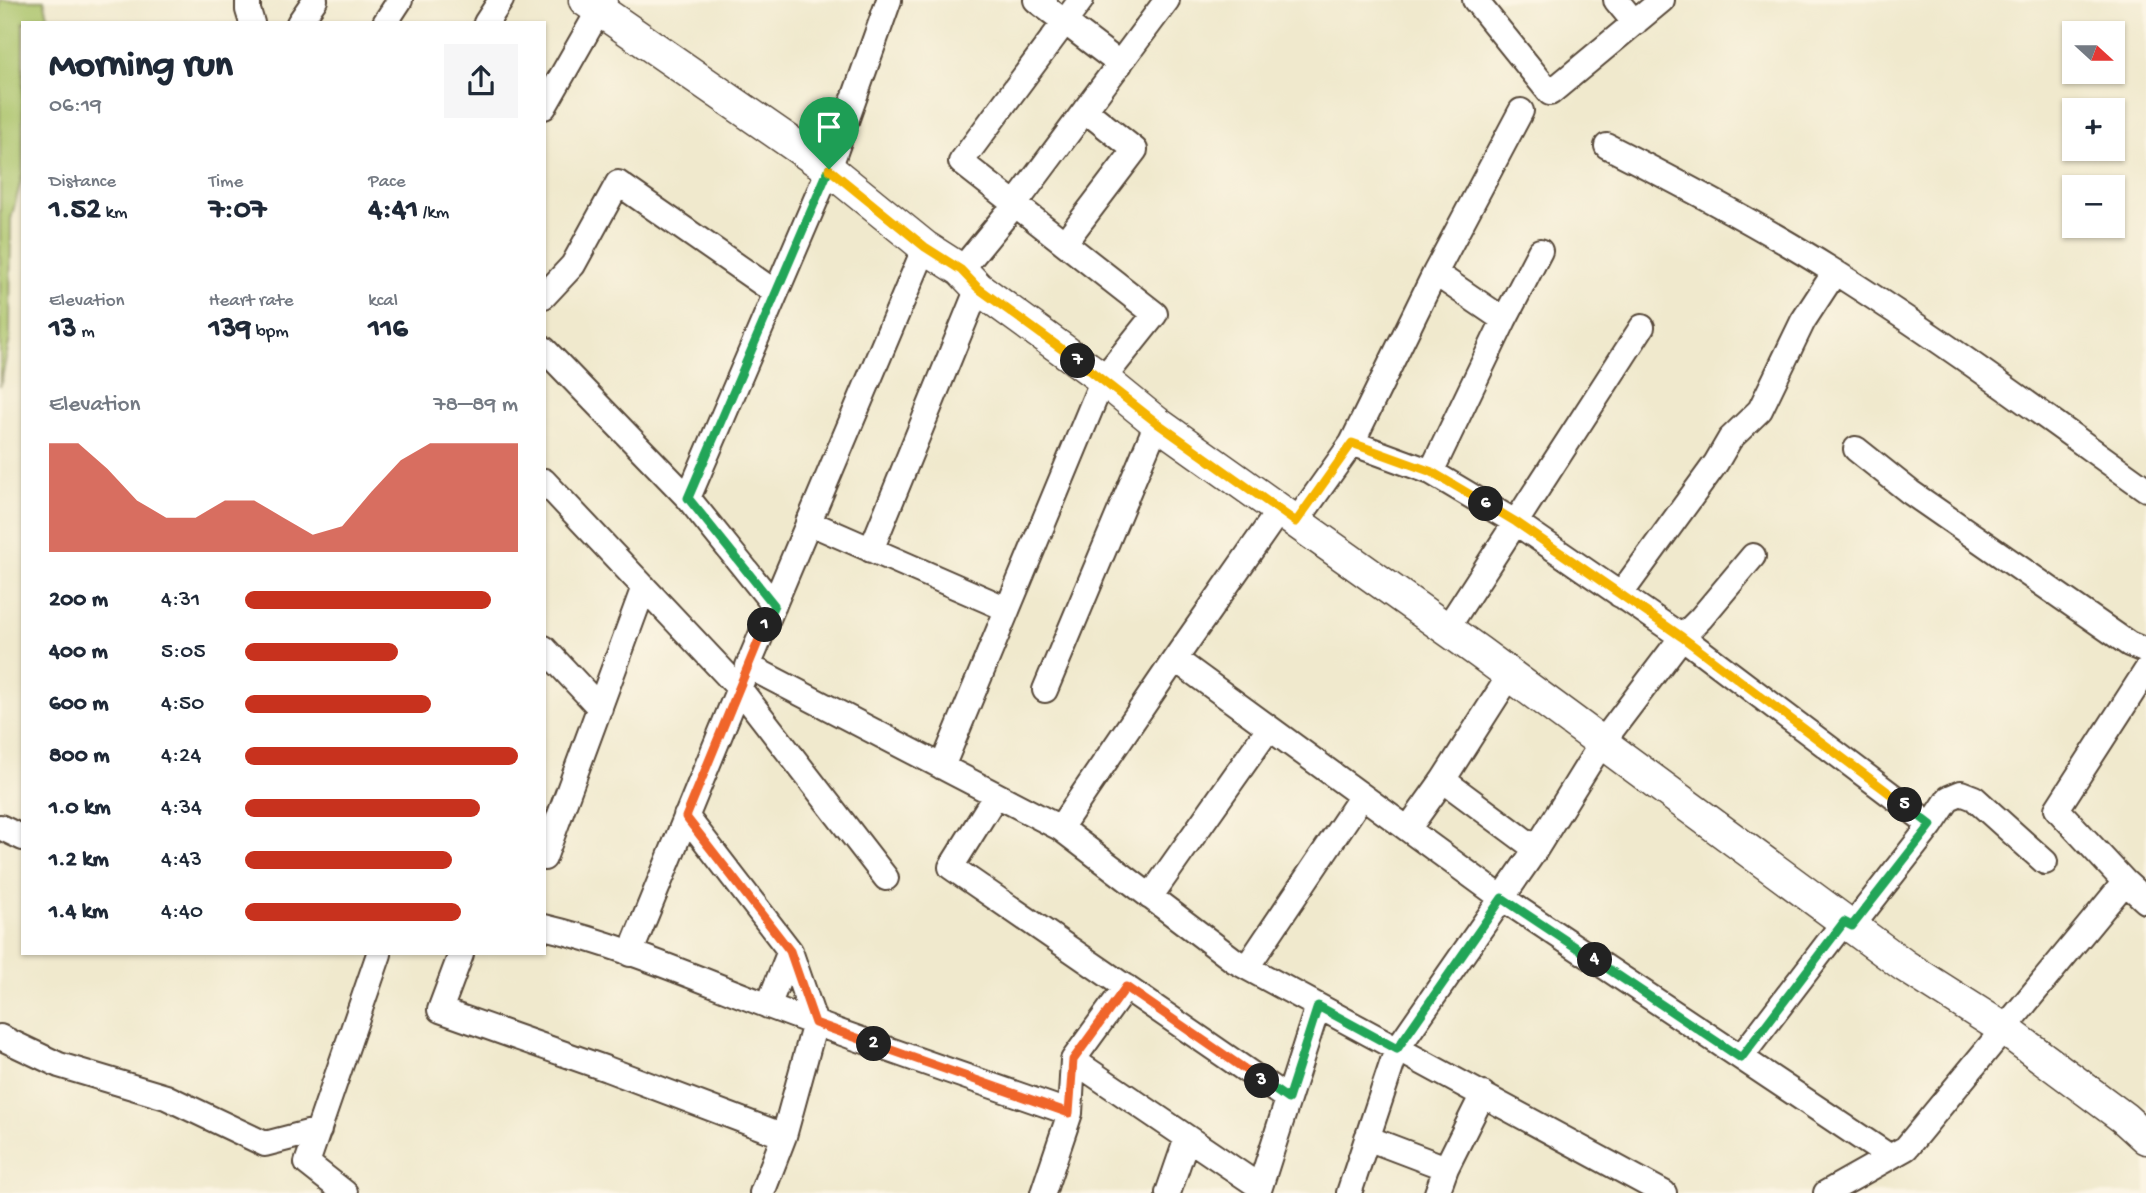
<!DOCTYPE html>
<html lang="en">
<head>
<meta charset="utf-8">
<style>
  :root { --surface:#fff; --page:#f6f6f7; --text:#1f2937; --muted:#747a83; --accent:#c8321e }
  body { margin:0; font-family:"Gochi Hand",sans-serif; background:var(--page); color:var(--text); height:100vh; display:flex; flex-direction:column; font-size:26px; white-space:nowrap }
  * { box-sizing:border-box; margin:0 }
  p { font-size:23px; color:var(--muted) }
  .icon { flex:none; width:38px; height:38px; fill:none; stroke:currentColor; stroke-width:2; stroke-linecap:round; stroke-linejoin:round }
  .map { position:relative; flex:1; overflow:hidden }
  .panel { position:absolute; left:21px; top:21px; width:525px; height:934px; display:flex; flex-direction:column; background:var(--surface); border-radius:0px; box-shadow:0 2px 5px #0004 }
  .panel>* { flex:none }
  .needle { width:46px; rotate:111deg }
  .buttons { position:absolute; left:2062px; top:21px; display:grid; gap:14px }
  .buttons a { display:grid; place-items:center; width:63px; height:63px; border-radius:0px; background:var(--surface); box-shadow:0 2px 5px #0004; font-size:35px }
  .pin { position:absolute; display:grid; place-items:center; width:60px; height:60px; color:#fff; margin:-72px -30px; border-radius:50% 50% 50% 0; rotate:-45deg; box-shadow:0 0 7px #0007 }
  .pin .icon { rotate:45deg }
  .km { position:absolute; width:35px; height:35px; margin:-18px; border-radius:50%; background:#222; color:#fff; font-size:19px; line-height:35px; text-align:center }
  .round { display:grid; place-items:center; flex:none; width:74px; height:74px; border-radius:0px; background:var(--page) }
  .summary { display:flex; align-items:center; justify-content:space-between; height:119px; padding:0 28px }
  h1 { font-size:38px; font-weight:800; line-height:52px }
  .figures { display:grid; grid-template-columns:repeat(3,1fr); gap:10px; height:119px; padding:7px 28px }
  .figures div { display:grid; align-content:center }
  .figures b { font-size:30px; font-weight:800 }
  .figures small { font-size:19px; font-weight:400 }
  .figures p { font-size:19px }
  .chart { height:196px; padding:14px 28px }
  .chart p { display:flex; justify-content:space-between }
  .chart svg { width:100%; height:126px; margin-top:7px; fill:var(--accent); opacity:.7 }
  ul { padding:0 28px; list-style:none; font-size:23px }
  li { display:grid; grid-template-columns:112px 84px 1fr; align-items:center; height:52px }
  li i { height:18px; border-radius:9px; background:var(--accent) }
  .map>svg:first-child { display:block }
</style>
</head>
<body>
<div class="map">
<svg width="2146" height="1193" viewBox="0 0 2146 1193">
  <rect width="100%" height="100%" fill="#fcf5e5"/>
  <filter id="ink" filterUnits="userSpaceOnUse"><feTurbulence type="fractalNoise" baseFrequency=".0143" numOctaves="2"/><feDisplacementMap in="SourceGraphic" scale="14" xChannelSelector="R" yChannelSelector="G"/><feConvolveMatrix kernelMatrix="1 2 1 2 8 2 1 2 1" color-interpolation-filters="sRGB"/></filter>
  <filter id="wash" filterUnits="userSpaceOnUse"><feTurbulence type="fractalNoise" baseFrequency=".00686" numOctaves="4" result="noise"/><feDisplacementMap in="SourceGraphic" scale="28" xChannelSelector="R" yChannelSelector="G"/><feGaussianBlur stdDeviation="1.57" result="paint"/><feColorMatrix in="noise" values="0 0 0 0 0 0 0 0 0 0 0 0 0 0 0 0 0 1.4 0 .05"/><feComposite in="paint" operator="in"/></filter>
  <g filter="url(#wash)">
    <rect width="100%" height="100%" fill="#f0e9cd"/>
    <!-- green -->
    <path fill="#a9c268" stroke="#727643" stroke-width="2" d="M0,0H44L50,23H23V173L11,219L10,339L0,387Z"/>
  </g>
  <g filter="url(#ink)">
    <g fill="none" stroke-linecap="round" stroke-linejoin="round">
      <defs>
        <path id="minor" d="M248,0V10L252,23
          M1036,0L1120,64
          M1475,0L1550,93L1662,0
          M1616,0L1635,23
          M299,23L315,0
          M385,23L400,0
          M486,23L501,0
          M544,107L605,0
          M1607,146C1684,185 1760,225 1833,271C1941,339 2043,415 2146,489
          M1065,242L1135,150L1085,110
          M925,247L748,666L1060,828L1235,961L1664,1193
          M1540,251L1504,320L1431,472L1515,522L1682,637L1931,825L1852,926
          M961,270L1016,203L1167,0
          M1435,273L1504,320
          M544,296L573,265L618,183L776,293
          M544,349L688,498
          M1352,443L1431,472
          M1856,449L1910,492L2129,644L2146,651
          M544,481L739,688L886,878
          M808,522L1007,609
          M1296,522L1352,443L1435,273L1521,111
          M871,550L978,288
          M1620,595L1716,463L1730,439L1760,410L1803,321L1835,272
          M774,605L688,498L829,169L889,0
          M1446,630L1642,327
          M544,648L600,708
          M1175,659L1502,898L1890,1157
          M1045,690L1157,423
          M942,767L1103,379L1155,314L961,162L1081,0
          M1443,780L1536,849
          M996,795L951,867L1288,1099
          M686,816L790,951L768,1006
          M1931,825L1949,798L1961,793L1974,798L2045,862
          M0,827L23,838
          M1060,828L1175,659L1280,509
          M1408,829L1443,780L1510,675
          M544,858L644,587
          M2125,882L2146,901
          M1150,897L1269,728
          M544,927C622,945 700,980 774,1008C872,1045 971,1078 1070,1113
          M461,954L440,1010L607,1069L784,1136
          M630,954L744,676
          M1247,967L1362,796
          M0,1037L59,1065L166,1097L265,1144L319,1130
          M1741,1057L1844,922
          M1073,1060L1260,1187
          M1367,1138L1446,1168L1437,1193
          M1446,1168L1483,1094
          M345,1193L307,1163L379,954
          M762,1193L784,1136L815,1023L790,951
          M1043,1193L1070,1113L1073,1060L1126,987
          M1168,1193L1187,1138
          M1258,1193L1318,1006
          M1349,1193L1397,1049L1536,849L1601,744L1682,637L1701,618L1753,556
          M1826,1193L1906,1148L2125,882L2057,809L2146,671"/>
        <path id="major" d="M585,0L829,169L925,247L961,270L978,288L1103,379L1157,423L1479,652L1905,966L2004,1029L2124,1118L2146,1138"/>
      </defs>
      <!-- minor casing -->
      <use href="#minor" stroke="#564738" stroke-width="28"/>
      <!-- major casing -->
      <use href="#major" stroke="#564738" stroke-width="35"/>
      <!-- minor -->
      <use href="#minor" stroke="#fff" stroke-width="24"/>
      <!-- major -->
      <use href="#major" stroke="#fff" stroke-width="32"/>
    </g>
  </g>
  <g fill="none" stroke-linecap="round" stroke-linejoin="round" filter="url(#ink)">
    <defs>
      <path id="split-1" d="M765,625L774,605L688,498L829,169"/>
      <path id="split-2" d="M765,625L686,817L790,951L815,1023L874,1044"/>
      <path id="split-3" d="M874,1044L1069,1113L1073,1060L1126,987L1262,1081"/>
      <path id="split-4" d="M1262,1081L1288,1099L1318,1006L1397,1049L1502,898L1595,960"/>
      <path id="split-5" d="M1595,960L1741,1058L1844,922L1852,926L1931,825L1905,805"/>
      <path id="split-6" d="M1486,504L1516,522L1682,637L1905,805"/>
      <path id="split-7" d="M1078,361L1157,423L1296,522L1352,443L1432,472L1486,504"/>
      <path id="split-8" d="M829,169L925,247L961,270L978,288L1078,361"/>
    </defs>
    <!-- split-1 casing -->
    <use href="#split-1" stroke="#fff" stroke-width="14"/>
    <!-- split-2 casing -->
    <use href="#split-2" stroke="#fff" stroke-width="14"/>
    <!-- split-3 casing -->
    <use href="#split-3" stroke="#fff" stroke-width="14"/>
    <!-- split-4 casing -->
    <use href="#split-4" stroke="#fff" stroke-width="14"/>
    <!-- split-5 casing -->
    <use href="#split-5" stroke="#fff" stroke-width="14"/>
    <!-- split-6 casing -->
    <use href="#split-6" stroke="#fff" stroke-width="14"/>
    <!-- split-7 casing -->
    <use href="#split-7" stroke="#fff" stroke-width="14"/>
    <!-- split-8 casing -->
    <use href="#split-8" stroke="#fff" stroke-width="14"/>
    <!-- split-1 -->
    <use href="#split-1" stroke="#22a559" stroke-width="9"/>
    <!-- split-2 -->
    <use href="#split-2" stroke="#f0652b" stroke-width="9"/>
    <!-- split-3 -->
    <use href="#split-3" stroke="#f0652b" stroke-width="9"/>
    <!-- split-4 -->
    <use href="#split-4" stroke="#22a559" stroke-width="9"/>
    <!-- split-5 -->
    <use href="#split-5" stroke="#22a559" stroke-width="9"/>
    <!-- split-6 -->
    <use href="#split-6" stroke="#f5b400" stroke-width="9"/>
    <!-- split-7 -->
    <use href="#split-7" stroke="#f5b400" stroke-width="9"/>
    <!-- split-8 -->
    <use href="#split-8" stroke="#f5b400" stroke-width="9"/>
  </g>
</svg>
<div class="buttons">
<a><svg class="needle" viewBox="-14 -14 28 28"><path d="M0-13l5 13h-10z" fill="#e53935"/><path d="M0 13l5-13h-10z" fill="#747a83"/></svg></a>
<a>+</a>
<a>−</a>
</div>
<div class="pin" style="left:829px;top:169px;background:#1e9e55"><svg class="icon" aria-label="arrive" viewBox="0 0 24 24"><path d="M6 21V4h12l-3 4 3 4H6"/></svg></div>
<b class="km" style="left:765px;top:625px">1</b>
<b class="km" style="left:874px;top:1044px">2</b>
<b class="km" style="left:1262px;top:1081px">3</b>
<b class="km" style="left:1595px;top:960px">4</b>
<b class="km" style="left:1905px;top:805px">5</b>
<b class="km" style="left:1486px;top:504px">6</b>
<b class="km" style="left:1078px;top:361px">7</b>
<section class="panel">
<div class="summary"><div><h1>Morning run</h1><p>06:19</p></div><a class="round"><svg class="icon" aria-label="share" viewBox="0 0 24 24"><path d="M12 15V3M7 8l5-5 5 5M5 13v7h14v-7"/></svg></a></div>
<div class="figures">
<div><p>Distance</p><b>1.52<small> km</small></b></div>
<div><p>Time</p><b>7:07</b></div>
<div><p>Pace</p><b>4:41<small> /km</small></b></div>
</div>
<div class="figures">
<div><p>Elevation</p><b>13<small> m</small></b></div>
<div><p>Heart rate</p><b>139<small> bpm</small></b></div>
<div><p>kcal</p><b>116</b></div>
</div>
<div class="chart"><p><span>Elevation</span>78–89 m</p>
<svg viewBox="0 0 160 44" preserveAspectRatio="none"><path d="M0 44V6L10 6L20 15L30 26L40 32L50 32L60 26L70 26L80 32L90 38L100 35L110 23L120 12L130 6L140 6L150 6L160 6V44z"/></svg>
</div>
<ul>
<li><b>200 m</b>4:31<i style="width:90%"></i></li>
<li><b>400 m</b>5:05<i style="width:56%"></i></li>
<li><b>600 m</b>4:50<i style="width:68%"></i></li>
<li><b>800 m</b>4:24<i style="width:100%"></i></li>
<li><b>1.0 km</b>4:34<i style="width:86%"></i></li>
<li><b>1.2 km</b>4:43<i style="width:76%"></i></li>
<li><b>1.4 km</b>4:40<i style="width:79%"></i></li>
</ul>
</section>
</div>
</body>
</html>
